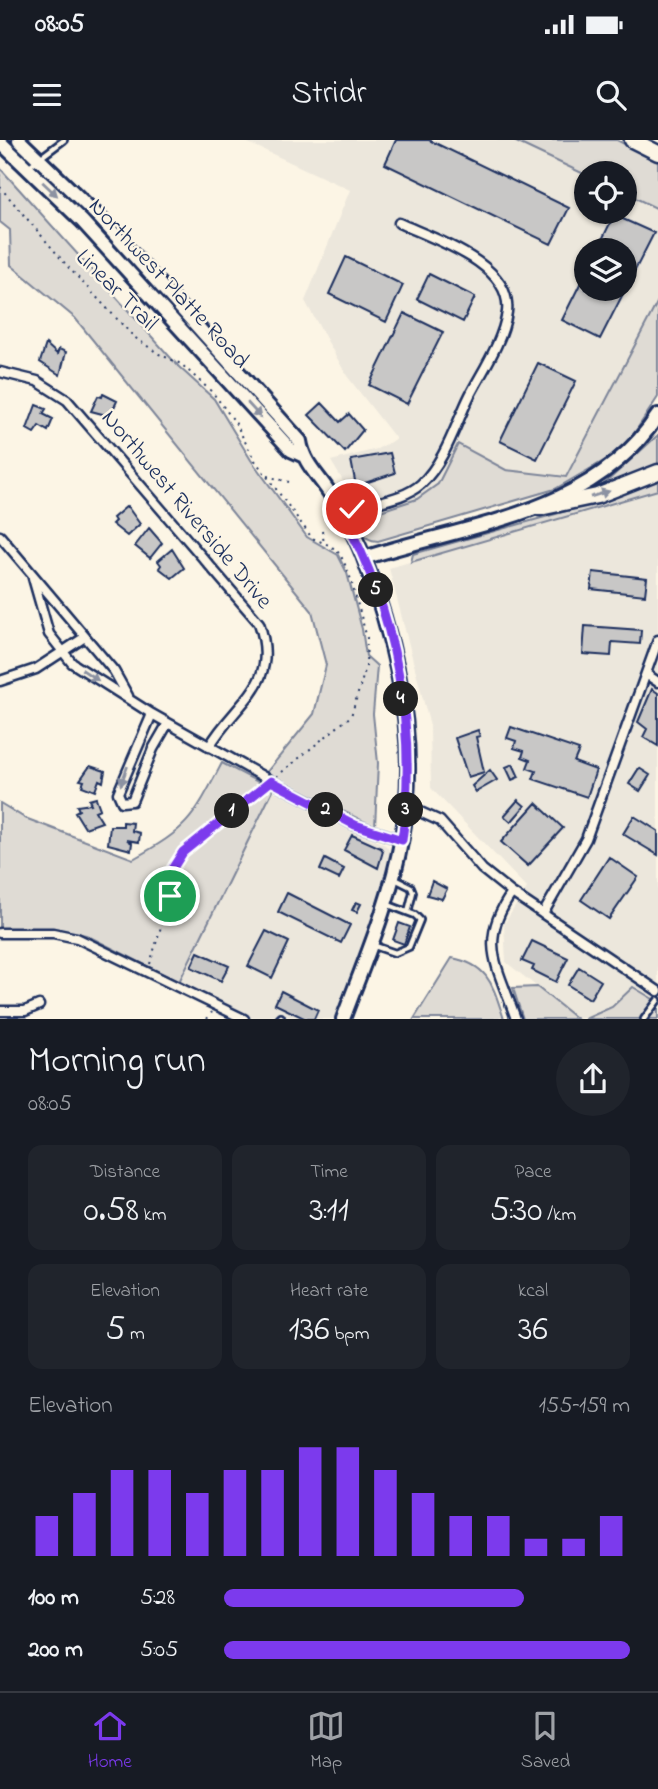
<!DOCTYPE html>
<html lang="en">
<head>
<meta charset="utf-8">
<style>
  :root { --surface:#171b24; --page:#20242c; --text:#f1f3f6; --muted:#9ea1a6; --line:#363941; --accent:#7c3aed }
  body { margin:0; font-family:"Indie Flower",sans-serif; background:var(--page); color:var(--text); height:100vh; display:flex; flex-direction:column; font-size:26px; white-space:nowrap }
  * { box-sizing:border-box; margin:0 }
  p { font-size:23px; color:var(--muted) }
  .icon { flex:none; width:38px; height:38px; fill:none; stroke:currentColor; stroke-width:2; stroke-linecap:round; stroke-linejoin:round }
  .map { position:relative; height:879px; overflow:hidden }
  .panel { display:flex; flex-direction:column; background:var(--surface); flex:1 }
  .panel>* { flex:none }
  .buttons { position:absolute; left:574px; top:21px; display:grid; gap:14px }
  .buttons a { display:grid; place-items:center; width:63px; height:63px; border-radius:50%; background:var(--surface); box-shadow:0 2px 5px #0004; font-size:35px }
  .pin { position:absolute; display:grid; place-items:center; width:60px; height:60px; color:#fff; margin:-30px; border:4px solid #fff; border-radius:50%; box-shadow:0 2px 7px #0007 }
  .km { position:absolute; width:35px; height:35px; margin:-18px; border-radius:50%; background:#222; color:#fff; font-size:19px; line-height:35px; text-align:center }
  .round { display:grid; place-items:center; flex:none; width:74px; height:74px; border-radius:37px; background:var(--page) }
  .summary { display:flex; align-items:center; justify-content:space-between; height:119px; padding:0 28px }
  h1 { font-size:38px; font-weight:600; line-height:52px }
  .figures { display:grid; grid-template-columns:repeat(3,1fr); gap:10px; height:119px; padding:7px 28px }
  .figures div { display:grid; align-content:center; border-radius:14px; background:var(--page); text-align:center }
  .figures b { font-size:35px; font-weight:600 }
  .figures small { font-size:19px; font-weight:400 }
  .figures p { font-size:19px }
  .chart { height:196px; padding:14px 28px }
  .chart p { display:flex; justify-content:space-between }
  .chart svg { width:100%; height:126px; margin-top:7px; stroke:var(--accent); stroke-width:6 }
  ul { padding:0 28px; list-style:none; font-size:23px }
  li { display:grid; grid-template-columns:112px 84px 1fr; align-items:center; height:52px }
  li i { height:18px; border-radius:9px; background:var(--accent) }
  .status { display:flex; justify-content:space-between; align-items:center; height:49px; padding:0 35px; background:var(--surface); direction:ltr }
  .status svg { height:19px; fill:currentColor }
  header { display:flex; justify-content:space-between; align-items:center; height:91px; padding:0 28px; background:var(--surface); font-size:32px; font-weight:600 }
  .dock { display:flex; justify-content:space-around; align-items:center; height:98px; border-top:2px solid var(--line); background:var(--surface); font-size:19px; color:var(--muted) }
  .dock a { display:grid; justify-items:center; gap:4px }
  .dock .on { color:var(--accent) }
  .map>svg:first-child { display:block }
</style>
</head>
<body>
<div class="status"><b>08:05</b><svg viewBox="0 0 49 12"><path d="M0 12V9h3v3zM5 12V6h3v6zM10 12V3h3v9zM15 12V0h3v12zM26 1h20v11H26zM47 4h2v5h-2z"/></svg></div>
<header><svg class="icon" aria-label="menu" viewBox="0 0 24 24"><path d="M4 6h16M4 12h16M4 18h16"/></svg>Stridr<svg class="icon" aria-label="search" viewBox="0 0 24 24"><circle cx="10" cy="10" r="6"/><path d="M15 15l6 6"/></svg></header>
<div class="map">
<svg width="658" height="879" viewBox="0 0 658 879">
  <rect width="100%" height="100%" fill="#fcf5e5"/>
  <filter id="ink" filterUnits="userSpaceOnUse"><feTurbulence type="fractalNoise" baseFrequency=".0143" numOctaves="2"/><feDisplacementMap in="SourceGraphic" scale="14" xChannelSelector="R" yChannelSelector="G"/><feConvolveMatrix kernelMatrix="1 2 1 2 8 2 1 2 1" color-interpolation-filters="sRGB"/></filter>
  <g filter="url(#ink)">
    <!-- built -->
    <path fill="#ece7dc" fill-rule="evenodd" d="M242,0H512L586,35V72H625V53L658,69V161L566,337L506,330L459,304L438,344L417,359L364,376L331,321L377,309L396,299L347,236L305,161L350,50ZM586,110H625V149H586Z
      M658,350V862L633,847L612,867L585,879H577L506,822L504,784L527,748L431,648L430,586L389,428Z
      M273,650L385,705L391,712L373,778L335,879H253L179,842Z"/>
    <!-- green -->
    <path fill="#dfdbd4" stroke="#7d8599" stroke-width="2" d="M512,0H617L658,22V69L625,53V33L586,35Z
      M0,28L179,227L214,259L251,320L307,397L338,415L347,433L362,489L366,516L377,526L373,574L378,623L375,687L266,633L314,574L326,525L312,471L75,178L11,125L10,90L0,82Z
      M658,161V257L631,298L607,319L555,349L378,401C362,400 356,388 363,373L365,376L417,359L438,344L458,304L506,330L566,337Z
      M658,295V328L604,347L603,345Z
      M658,338V350L411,422L413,414L577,368Z
      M222,623L273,650L179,842L86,795L46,788H0V663L25,678L133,719C190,687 192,680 222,623Z
      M452,818C490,825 493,847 504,879H414Z
      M537,847L577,879H523L513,848Z
      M633,847L658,862V879H585L612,867Z"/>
    <!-- building -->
    <path fill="#c8c7c6" stroke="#1b2f5e" stroke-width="2" d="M396,0H429L569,68L551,104L385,24Z
      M614,75L654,93L600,199L562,180L586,132V149H625V110H597Z
      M346,117L403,145L386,182L329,154Z
      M429,134L475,157L463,182L417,159Z
      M404,173L443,192L407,264L369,245Z
      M46,204L57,214L59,209L66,212L60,235L40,222Z
      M538,223L576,241L537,319L500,301Z
      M103,254L117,261L110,276L91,271L98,256L102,257Z
      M322,263L340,282L349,274L363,290L345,312L309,275Z
      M36,265L46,269L43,274L53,279L48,291L39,286L34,293L27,289Z
      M390,313L395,333L356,346L351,320Z
      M127,366L140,384L127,396L112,384L115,381L113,378Z
      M149,388L162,403L150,418L135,406Z
      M172,409L184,428L172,438L159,428L161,425L158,421Z
      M593,432L647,438L645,455L591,449Z
      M585,486L641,490L640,504L612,502L611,516L583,514Z
      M652,549L658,553V606L643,597L647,589L638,582Z
      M511,587L579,610L574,622L596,630L587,657L533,639L536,631L527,628L530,620L522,617L524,611L514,608L516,601L507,598Z
      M478,590L480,596L476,597L484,632L468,637L455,598Z
      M513,624L519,637L512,640L506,627Z
      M90,626L105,631L103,642L99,640L95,651L82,646L84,641L80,640Z
      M639,628L650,635L640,651L629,644Z
      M490,630L497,640L476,652L472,646Z
      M96,658L100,669L95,671L102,682L85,688L75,672L79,670L77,666L91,664L89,660Z
      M518,660L525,666L511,682L504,676Z
      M536,663L563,688L528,726L501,702Z
      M634,676L658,691V715L623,694Z
      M123,682L133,683L132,691L140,693L139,702L127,700L132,703L131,710L108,704L110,686H123Z
      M352,695L381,708L383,711L378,728L344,710Z
      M609,717L638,737L609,779L581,760Z
      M325,719L344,729L339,739L320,730Z
      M432,741L447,749L442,759L427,755Z
      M287,753L350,785L341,803L278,772Z
      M356,762L361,764L357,772L352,770Z
      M399,783L410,787L404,804L393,800Z
      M266,791L289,802L272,838L248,826Z
      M532,801L568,818L556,842L532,830L534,826L522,821Z
      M198,812L229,826L221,841L191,827Z
      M579,827L601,841L590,859L568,845Z
      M281,851L318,870L314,879H306L275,864Z"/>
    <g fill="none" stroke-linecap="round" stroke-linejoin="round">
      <defs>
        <path id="service" d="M28,27L64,0
          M395,739L411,747L413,752L408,772
          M372,805L395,813L409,807L420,780L415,775L386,764
          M279,879L281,877
          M644,879L658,860"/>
        <path id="minor" d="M0,232L37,241L67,260L259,483C281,546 236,560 209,607
          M342,374C366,362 401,362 421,344C445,322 456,283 470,255C483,230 503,201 507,172C513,124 434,99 399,83
          M0,396L114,531L128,556
          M33,438L49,494L72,523L152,574L271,641L355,685L402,700
          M646,534L658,542
          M0,541L36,529L85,497
          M152,574L118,653L122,662L132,661L153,609L168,583
          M407,666L440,681L482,729L512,753L658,851
          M512,753C477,802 498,827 516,879
          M543,774L586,699L658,500
          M0,793H53L77,798L244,879
          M0,871H25L39,865"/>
        <path id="secondary" d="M19,0L101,79L300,301C303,323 320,337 331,355C344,376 357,398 365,421C398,508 419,605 402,697C391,760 365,820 343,879
          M0,2L82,81L291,310L302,315
          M364,418C468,384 593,375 658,275"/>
        <path id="motorway" d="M632,0L658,13
          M540,368L597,356L658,332"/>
      </defs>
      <!-- service casing -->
      <use href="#service" stroke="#1b2f5e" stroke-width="10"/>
      <!-- minor casing -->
      <use href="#minor" stroke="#1b2f5e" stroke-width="13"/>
      <!-- secondary casing -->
      <use href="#secondary" stroke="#1b2f5e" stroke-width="18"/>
      <!-- motorway casing -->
      <use href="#motorway" stroke="#1b2f5e" stroke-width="19"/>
      <!-- path -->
      <path stroke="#1b2f5e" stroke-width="2" stroke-dasharray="2 5" stroke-linecap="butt" d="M0,47L69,128L134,197L159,214L181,224L213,253L235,282L254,319L312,398L331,406L340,414L349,433L367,498L366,527L351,576L277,636
        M267,336L289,342
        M322,391L324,403
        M150,824L170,756L169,734L173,724L199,696L266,647
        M207,879L212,872"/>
      <!-- service -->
      <use href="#service" stroke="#fcf5e5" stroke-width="4.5"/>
      <!-- minor -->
      <use href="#minor" stroke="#fcf5e5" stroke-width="8"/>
      <!-- secondary -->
      <use href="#secondary" stroke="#fcf5e5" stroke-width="12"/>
      <!-- motorway -->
      <use href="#motorway" stroke="#fcf5e5" stroke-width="14"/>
    </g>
    <!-- one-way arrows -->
    <defs><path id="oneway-solid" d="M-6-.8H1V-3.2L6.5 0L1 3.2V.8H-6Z" transform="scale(1.75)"/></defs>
    <g fill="#8c92a2">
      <use href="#oneway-solid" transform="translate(50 49) rotate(43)"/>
      <use href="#oneway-solid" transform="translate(254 270) rotate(48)"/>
      <use href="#oneway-solid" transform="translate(600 354) rotate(-17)"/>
      <use href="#oneway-solid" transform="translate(90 535) rotate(34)"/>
      <use href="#oneway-solid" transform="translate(124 636) rotate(110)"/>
    </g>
  </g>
  <g fill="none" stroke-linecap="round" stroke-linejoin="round" filter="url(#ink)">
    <defs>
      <path id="route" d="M170,756L169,734L183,712L271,641L355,685L402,700C418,590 396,471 342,374L352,369"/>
    </defs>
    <!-- route casing -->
    <use href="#route" stroke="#fff" stroke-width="14"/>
    <!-- route -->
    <use href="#route" stroke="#7c3aed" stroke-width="9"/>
  </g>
  <g text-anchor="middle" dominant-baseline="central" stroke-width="5" stroke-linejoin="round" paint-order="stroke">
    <!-- street labels -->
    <g font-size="24" fill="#1b2f5e" stroke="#fcf5e5">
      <text transform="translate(168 144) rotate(47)">Northwest Platte Road</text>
      <text transform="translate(116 151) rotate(45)">Linear Trail</text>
      <text transform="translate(186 370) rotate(50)">Northwest Riverside Drive</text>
    </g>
  </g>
</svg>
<div class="buttons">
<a><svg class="icon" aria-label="locate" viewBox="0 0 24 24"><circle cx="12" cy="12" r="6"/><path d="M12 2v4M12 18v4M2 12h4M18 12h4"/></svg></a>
<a><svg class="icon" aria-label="layers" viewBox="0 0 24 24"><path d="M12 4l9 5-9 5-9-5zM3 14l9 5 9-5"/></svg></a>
</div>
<div class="pin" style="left:170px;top:756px;background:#1e9e55"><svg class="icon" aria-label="arrive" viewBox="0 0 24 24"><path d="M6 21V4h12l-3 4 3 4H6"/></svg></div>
<div class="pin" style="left:352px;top:369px;background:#d93025"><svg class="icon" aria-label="check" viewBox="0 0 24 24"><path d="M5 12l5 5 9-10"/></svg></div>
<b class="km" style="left:232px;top:671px">1</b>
<b class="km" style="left:326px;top:670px">2</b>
<b class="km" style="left:406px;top:670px">3</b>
<b class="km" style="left:401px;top:559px">4</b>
<b class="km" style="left:376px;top:450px">5</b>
</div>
<section class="panel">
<div class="summary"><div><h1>Morning run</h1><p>08:05</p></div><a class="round"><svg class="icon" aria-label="share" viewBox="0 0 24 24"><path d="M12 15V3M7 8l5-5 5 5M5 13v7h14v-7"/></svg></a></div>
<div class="figures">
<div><p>Distance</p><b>0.58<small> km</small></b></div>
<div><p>Time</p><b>3:11</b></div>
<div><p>Pace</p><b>5:30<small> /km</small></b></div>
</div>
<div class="figures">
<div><p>Elevation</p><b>5<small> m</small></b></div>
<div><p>Heart rate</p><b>136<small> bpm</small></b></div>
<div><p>kcal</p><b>36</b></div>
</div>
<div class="chart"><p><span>Elevation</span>155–159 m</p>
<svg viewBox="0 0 160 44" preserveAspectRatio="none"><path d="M5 44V30M15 44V22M25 44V14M35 44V14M45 44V22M55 44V14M65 44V14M75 44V6M85 44V6M95 44V14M105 44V22M115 44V30M125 44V30M135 44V38M145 44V38M155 44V30"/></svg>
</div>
<ul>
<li><b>100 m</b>5:28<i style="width:74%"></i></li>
<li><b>200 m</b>5:05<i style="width:100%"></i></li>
</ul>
</section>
<nav class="dock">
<a class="on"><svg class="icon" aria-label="home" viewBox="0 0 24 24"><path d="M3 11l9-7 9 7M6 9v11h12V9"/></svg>Home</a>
<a><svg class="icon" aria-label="map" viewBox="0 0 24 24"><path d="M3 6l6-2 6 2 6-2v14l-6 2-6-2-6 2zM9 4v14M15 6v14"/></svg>Map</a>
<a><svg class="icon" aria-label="saved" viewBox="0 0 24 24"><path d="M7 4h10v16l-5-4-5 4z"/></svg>Saved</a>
</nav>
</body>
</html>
